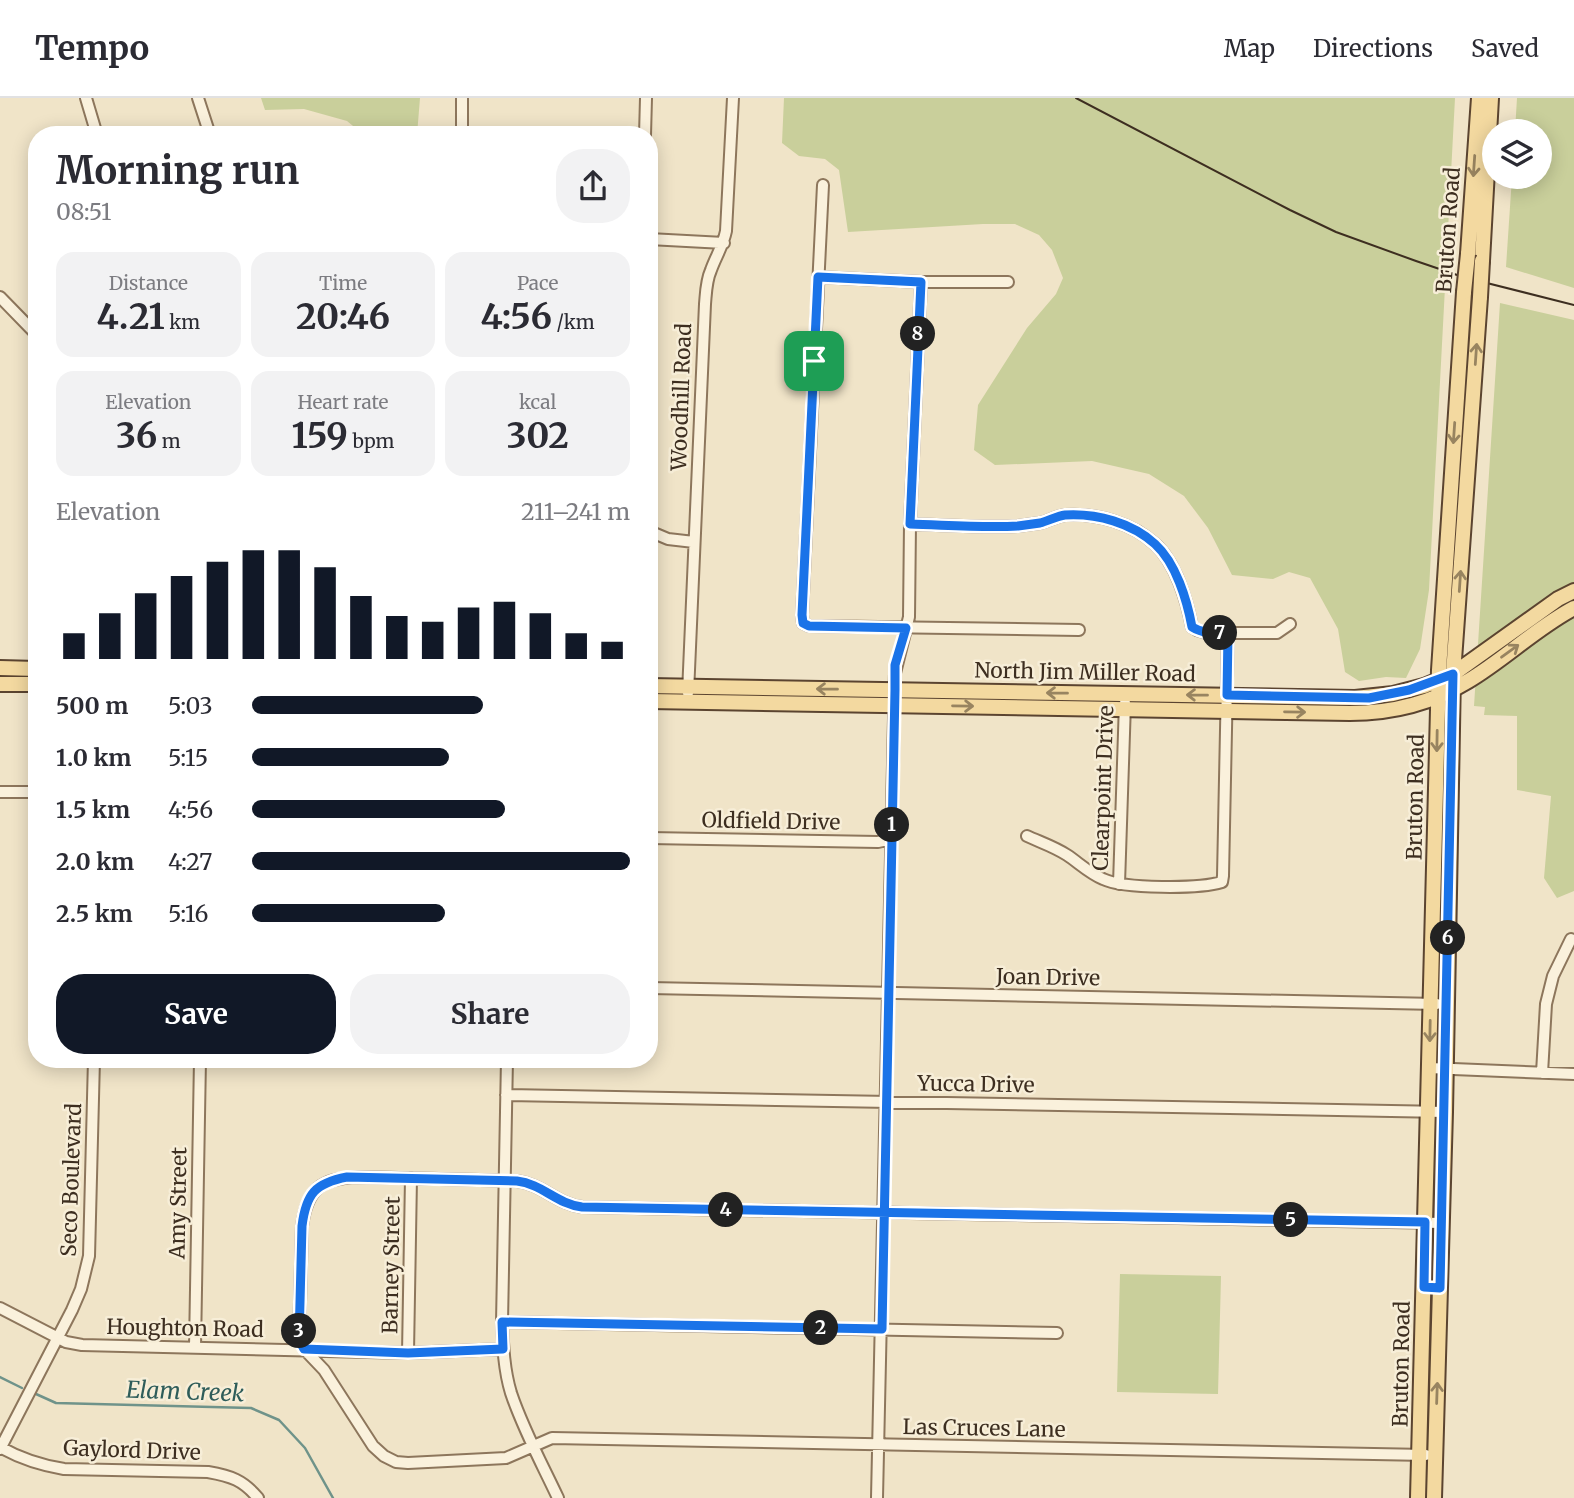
<!DOCTYPE html>
<html lang="en">
<head>
<meta charset="utf-8">
<style>
  :root { --surface:#fff; --page:#f2f2f3; --text:#2b2b33; --muted:#7c7c81; --line:#e1e1e2; --accent:#111827 }
  body { margin:0; font-family:Merriweather,serif; background:var(--page); color:var(--text); height:100vh; display:flex; flex-direction:column; font-size:26px; white-space:nowrap }
  * { box-sizing:border-box; margin:0 }
  p { font-size:23px; color:var(--muted) }
  .icon { flex:none; width:38px; height:38px; fill:none; stroke:currentColor; stroke-width:2; stroke-linecap:round; stroke-linejoin:round }
  .map { position:relative; flex:1; overflow:hidden }
  .drawer { position:absolute; left:28px; top:28px; width:630px; height:942px; display:flex; flex-direction:column; background:var(--surface); border-radius:28px; box-shadow:0 4px 18px #0003 }
  .drawer>* { flex:none }
  .fabs { position:absolute; left:1482px; top:21px; display:grid; gap:14px }
  .fabs a { display:grid; place-items:center; width:70px; height:70px; border-radius:50%; background:var(--surface); box-shadow:0 4px 18px #0003; font-size:35px }
  .pin { position:absolute; display:grid; place-items:center; width:60px; height:60px; color:#fff; margin:-30px; border-radius:14px; box-shadow:0 4px 10px #0006 }
  .km { position:absolute; width:35px; height:35px; margin:-18px; border-radius:50%; background:#222; color:#fff; font-size:19px; line-height:35px; text-align:center }
  .round { display:grid; place-items:center; flex:none; width:74px; height:74px; border-radius:28px; background:var(--page) }
  .summary { display:flex; align-items:center; justify-content:space-between; height:119px; padding:0 28px }
  h1 { font-size:38px; font-weight:700; line-height:52px }
  .metrics { display:grid; grid-template-columns:repeat(3,1fr); gap:10px; height:119px; padding:7px 28px }
  .metrics div { display:grid; align-content:center; border-radius:18px; background:var(--page); text-align:center }
  .metrics b { font-size:35px; font-weight:700 }
  .metrics small { font-size:19px; font-weight:400 }
  .metrics p { font-size:19px }
  .chart { height:196px; padding:14px 28px }
  .chart p { display:flex; justify-content:space-between }
  .chart svg { width:100%; height:126px; margin-top:7px; stroke:var(--accent); stroke-width:6 }
  .primary-button { display:flex; gap:14px; margin-top:auto; padding:14px 28px }
  .primary-button a { flex:1; height:80px; border-radius:28px; background:var(--accent); color:#fff; font-size:28px; font-weight:700; line-height:80px; text-align:center }
  .primary-button a+a { background:var(--page); color:var(--text) }
  ul { padding:0 28px; list-style:none; font-size:23px }
  li { display:grid; grid-template-columns:112px 84px 1fr; align-items:center; height:52px }
  li i { height:18px; border-radius:9px; background:var(--accent) }
  header { display:flex; align-items:center; gap:42px; box-sizing:border-box; height:98px; padding:0 35px; background:var(--surface); border-bottom:2px solid var(--line) }
  header strong { font-size:33px }
  nav { display:flex; gap:38px; margin-inline-start:auto; font-size:24px }
  .map>svg:first-child { display:block }
</style>
</head>
<body>
<header>
<strong>Tempo</strong>
<nav><a>Map</a><a>Directions</a><a>Saved</a></nav>
</header>
<div class="map">
<svg width="1574" height="1400" viewBox="0 0 1574 1400">
  <rect width="100%" height="100%" fill="#f0e4c8"/>
  <!-- green -->
  <path fill="#c9cf9b" d="M261,0H420L417,37H364L347,23L304,11L265,12Z
    M784,0H1455L1429,492L1420,551L1406,580L1386,579L1359,583L1345,574L1338,531L1310,480L1289,474L1273,481L1232,477L1208,430L1184,398L1149,376L1092,363L995,367L974,352L978,307L1027,230L1056,196L1063,180L1052,152L1039,137L1015,126H983L848,134L839,72L825,61L799,58L782,45Z
    M1517,0H1574V190L1506,169L1512,79H1540V33H1515Z
    M1500,205L1574,222V793L1557,800L1544,780L1551,698L1517,692V618L1484,617L1485,609L1474,608Z
    M1120,1176L1221,1178L1218,1296L1117,1294Z"/>
  <g fill="none" stroke-linecap="round" stroke-linejoin="round">
    <!-- stream -->
    <path stroke="#6f938a" stroke-width="2.5" d="M0,1279L22,1290
      M36,1296L56,1305L251,1310L279,1322L305,1350L333,1400"/>
    <defs>
      <path id="minor" d="M86,0L97,37
        M198,0L210,37
        M462,37V0
        M645,37L646,0
        M823,87L802,517L803,525L809,528L1079,532
        M649,141L724,145
        M818,179L921,184H1008
        M0,199L37,237
        M910,426C946,427 983,430 1018,428C1025,427 1033,426 1040,425C1048,423 1057,418 1065,417C1097,415 1132,425 1155,446C1176,465 1187,503 1192,529L1197,532L1207,535H1277L1290,526
        M649,433L668,441L694,444
        M688,595L705,206C706,195 706,183 711,172C716,158 723,148 726,133L733,0
        M0,694H37
        M1027,738C1040,744 1055,749 1067,757C1079,765 1089,775 1103,781C1124,791 1199,791 1222,784L1223,778L1228,535
        M649,740L878,744L892,741
        M1119,786L1125,605
        M649,890L1437,906
        M325,961H327
        M507,961L502,1224C503,1248 504,1272 511,1295C523,1331 542,1366 558,1400
        M1429,970L1574,976
        M1542,975L1546,906L1553,878L1571,841
        M506,997L1445,1014
        M0,1210L66,1244L82,1247L408,1255L503,1251
        M502,1224L1057,1235
        M195,1249L200,961
        M408,1255L411,1080
        M0,1349C21,1361 40,1367 64,1371L208,1374C231,1378 243,1382 258,1400
        M0,1351L72,1212L81,1191L89,1158L94,961
        M1426,1357L552,1340L506,1360L408,1365L396,1364L384,1358L373,1348L324,1272L304,1251L299,1243L302,1128C307,1091 321,1080 358,1079L517,1083C542,1086 557,1106 582,1109L1442,1125
        M877,1400L895,575L909,519L910,426L921,184"/>
      <path id="major" d="M1468,156L1479,0
        M1482,163L1491,0
        M0,570L37,571
        M0,586H37
        M649,588L1355,600L1393,596L1424,588L1453,576L1558,501L1574,493
        M649,603L1350,615C1392,615 1432,605 1468,583C1505,561 1536,530 1574,510
        M1418,1400L1439,572L1464,194
        M1434,1400L1445,1014L1453,576L1480,199"/>
    </defs>
    <!-- minor casing -->
    <use href="#minor" stroke="#8d765c" stroke-width="14"/>
    <!-- major casing -->
    <use href="#major" stroke="#5b4430" stroke-width="18"/>
    <!-- minor -->
    <use href="#minor" stroke="#faf1dc" stroke-width="10"/>
    <!-- major -->
    <use href="#major" stroke="#f3d9a0" stroke-width="14"/>
    <!-- tram -->
    <path stroke="#3d2e20" stroke-width="2" d="M1076,0L1290,112L1336,134L1416,163L1463,179L1574,207"/>
    <defs>
      <path id="major-bridge" d="M1464,194L1468,156
        M1480,199L1482,163"/>
    </defs>
    <!-- major-bridge casing -->
    <use href="#major-bridge" stroke="#5b4430" stroke-width="18" stroke-linecap="butt"/>
    <!-- major-bridge -->
    <use href="#major-bridge" stroke="#f3d9a0" stroke-width="14"/>
  </g>
  <!-- one-way arrows -->
  <defs><path id="oneway-shaft" d="M-6 0H5M1.5-3L5.5 0L1.5 3" fill="none" stroke-width="1.6" stroke-linecap="round" stroke-linejoin="round" transform="scale(1.75)"/></defs>
  <g stroke="#988460">
    <use href="#oneway-shaft" transform="translate(1474 68) rotate(94)"/>
    <use href="#oneway-shaft" transform="translate(1476 256) rotate(-86)"/>
    <use href="#oneway-shaft" transform="translate(1454 335) rotate(94)"/>
    <use href="#oneway-shaft" transform="translate(1460 483) rotate(-86)"/>
    <use href="#oneway-shaft" transform="translate(1510 553) rotate(-36)"/>
    <use href="#oneway-shaft" transform="translate(827 591) rotate(-179)"/>
    <use href="#oneway-shaft" transform="translate(1057 595) rotate(-179)"/>
    <use href="#oneway-shaft" transform="translate(1197 597) rotate(-179)"/>
    <use href="#oneway-shaft" transform="translate(963 608) rotate(1)"/>
    <use href="#oneway-shaft" transform="translate(1295 614) rotate(1)"/>
    <use href="#oneway-shaft" transform="translate(1437 643) rotate(91)"/>
    <use href="#oneway-shaft" transform="translate(1430 933) rotate(91)"/>
    <use href="#oneway-shaft" transform="translate(1437 1295) rotate(-88)"/>
  </g>
  <g fill="none" stroke-linecap="round" stroke-linejoin="round">
    <defs>
      <path id="route" d="M814,263L802,517L803,525L809,528L906,530L895,567V592C890,805 887,1018 882,1231L502,1224L503,1251L408,1255L304,1251L299,1242L302,1128C306,1096 315,1085 347,1079L517,1083C542,1086 557,1106 582,1109L1425,1124L1424,1189L1440,1190L1453,576L1409,592L1369,600L1227,597L1228,535C1215,535 1203,536 1192,529C1187,502 1176,465 1155,446C1132,425 1097,415 1065,417C1057,418 1048,423 1040,425C1033,426 1025,427 1018,428C983,430 946,427 910,426L921,184L818,179L814,263"/>
    </defs>
    <!-- route casing -->
    <use href="#route" stroke="#fff" stroke-width="14"/>
    <!-- route -->
    <use href="#route" stroke="#1a73e8" stroke-width="9"/>
  </g>
  <g text-anchor="middle" dominant-baseline="central" stroke-width="5" stroke-linejoin="round" paint-order="stroke">
    <!-- street labels -->
    <g font-size="21" fill="#3d2e20" stroke="#f7eed8">
      <text transform="translate(1448 132) rotate(-86)">Bruton Road</text>
      <text transform="translate(681 299) rotate(-88)">Woodhill Road</text>
      <text transform="translate(1085 574) rotate(1)">North Jim Miller Road</text>
      <text transform="translate(1103 690) rotate(-88)">Clearpoint Drive</text>
      <text transform="translate(1415 699) rotate(-89)">Bruton Road</text>
      <text transform="translate(771 723) rotate(1)">Oldfield Drive</text>
      <text transform="translate(1048 879) rotate(1)">Joan Drive</text>
      <text transform="translate(976 986) rotate(1)">Yucca Drive</text>
      <text transform="translate(71 1082) rotate(-88)">Seco Boulevard</text>
      <text transform="translate(178 1105) rotate(-89)">Amy Street</text>
      <text transform="translate(391 1167) rotate(-89)">Barney Street</text>
      <text transform="translate(185 1230) rotate(1)">Houghton Road</text>
      <text transform="translate(1401 1266) rotate(-89)">Bruton Road</text>
      <text transform="translate(984 1330) rotate(1)">Las Cruces Lane</text>
      <text transform="translate(132 1352) rotate(2)">Gaylord Drive</text>
    </g>
    <!-- water labels -->
    <g font-size="23" font-style="italic" fill="#2f5d5a" stroke="#f7eed8">
      <text transform="translate(185 1293) rotate(2)">Elam Creek</text>
    </g>
  </g>
</svg>
<div class="fabs">
<a><svg class="icon" aria-label="layers" viewBox="0 0 24 24"><path d="M12 4l9 5-9 5-9-5zM3 14l9 5 9-5"/></svg></a>
</div>
<div class="pin" style="left:814px;top:263px;background:#1e9e55"><svg class="icon" aria-label="arrive" viewBox="0 0 24 24"><path d="M6 21V4h12l-3 4 3 4H6"/></svg></div>
<b class="km" style="left:892px;top:727px">1</b>
<b class="km" style="left:821px;top:1230px">2</b>
<b class="km" style="left:299px;top:1233px">3</b>
<b class="km" style="left:726px;top:1112px">4</b>
<b class="km" style="left:1291px;top:1122px">5</b>
<b class="km" style="left:1448px;top:840px">6</b>
<b class="km" style="left:1220px;top:535px">7</b>
<b class="km" style="left:918px;top:236px">8</b>
<section class="drawer">
<div class="summary"><div><h1>Morning run</h1><p>08:51</p></div><a class="round"><svg class="icon" aria-label="share" viewBox="0 0 24 24"><path d="M12 15V3M7 8l5-5 5 5M5 13v7h14v-7"/></svg></a></div>
<div class="metrics">
<div><p>Distance</p><b>4.21<small> km</small></b></div>
<div><p>Time</p><b>20:46</b></div>
<div><p>Pace</p><b>4:56<small> /km</small></b></div>
</div>
<div class="metrics">
<div><p>Elevation</p><b>36<small> m</small></b></div>
<div><p>Heart rate</p><b>159<small> bpm</small></b></div>
<div><p>kcal</p><b>302</b></div>
</div>
<div class="chart"><p><span>Elevation</span>211–241 m</p>
<svg viewBox="0 0 160 44" preserveAspectRatio="none"><path d="M5 44V35M15 44V28M25 44V21M35 44V15M45 44V10M55 44V6M65 44V6M75 44V12M85 44V22M95 44V29M105 44V31M115 44V26M125 44V24M135 44V28M145 44V35M155 44V38"/></svg>
</div>
<ul>
<li><b>500 m</b>5:03<i style="width:61%"></i></li>
<li><b>1.0 km</b>5:15<i style="width:52%"></i></li>
<li><b>1.5 km</b>4:56<i style="width:67%"></i></li>
<li><b>2.0 km</b>4:27<i style="width:100%"></i></li>
<li><b>2.5 km</b>5:16<i style="width:51%"></i></li>
</ul>
<div class="primary-button"><a>Save</a><a>Share</a></div>
</section>
</div>
</body>
</html>
